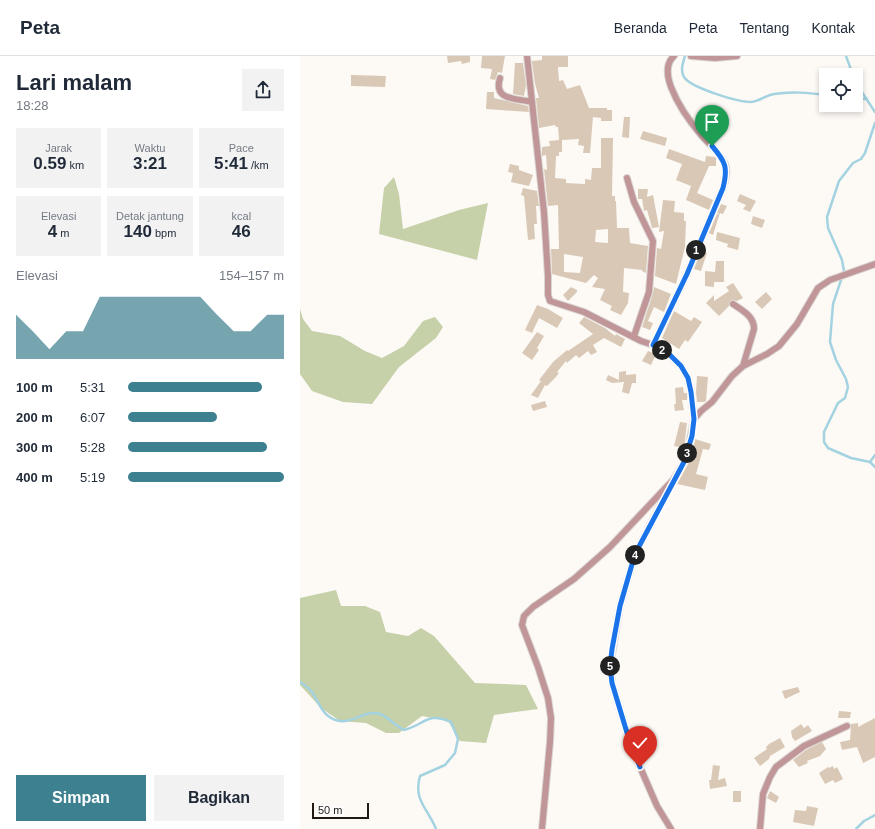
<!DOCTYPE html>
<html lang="id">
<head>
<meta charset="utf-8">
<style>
  :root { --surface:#fff; --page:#f2f2f3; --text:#1f2937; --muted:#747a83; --line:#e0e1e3; --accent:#3d8090 }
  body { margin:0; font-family:Arial,sans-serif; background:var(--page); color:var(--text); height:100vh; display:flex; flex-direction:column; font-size:15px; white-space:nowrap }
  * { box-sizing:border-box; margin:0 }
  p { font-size:13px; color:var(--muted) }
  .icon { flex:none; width:22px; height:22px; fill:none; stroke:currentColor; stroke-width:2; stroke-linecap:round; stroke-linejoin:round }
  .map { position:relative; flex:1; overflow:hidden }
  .side { display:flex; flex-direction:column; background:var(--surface); width:300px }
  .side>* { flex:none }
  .controls { position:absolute; left:519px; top:12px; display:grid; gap:8px }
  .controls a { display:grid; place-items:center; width:44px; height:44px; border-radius:0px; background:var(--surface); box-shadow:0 2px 6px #0003; font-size:20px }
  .scale { position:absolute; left:12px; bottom:10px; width:57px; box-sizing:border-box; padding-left:4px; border:2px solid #201a13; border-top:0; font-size:11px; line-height:14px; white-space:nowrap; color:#201a13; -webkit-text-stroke:3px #fff; paint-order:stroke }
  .pin { position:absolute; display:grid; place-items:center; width:34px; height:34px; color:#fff; margin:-41px -17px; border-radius:50% 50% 50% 0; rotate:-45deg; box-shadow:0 0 4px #0007 }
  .pin .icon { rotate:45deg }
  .km { position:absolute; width:20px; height:20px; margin:-10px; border-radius:50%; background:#222; color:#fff; font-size:11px; line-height:20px; text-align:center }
  .round { display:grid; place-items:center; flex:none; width:42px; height:42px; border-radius:0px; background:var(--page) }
  .overview { display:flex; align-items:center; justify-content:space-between; height:68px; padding:0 16px }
  h1 { font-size:22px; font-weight:700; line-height:30px }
  .metrics { display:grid; grid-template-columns:repeat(3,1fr); gap:6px; height:68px; padding:4px 16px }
  .metrics div { display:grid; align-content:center; border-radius:0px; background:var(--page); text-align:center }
  .metrics b { font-size:17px; font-weight:700 }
  .metrics small { font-size:11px; font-weight:400 }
  .metrics p { font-size:11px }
  .chart { height:112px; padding:8px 16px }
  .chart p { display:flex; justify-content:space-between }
  .chart svg { width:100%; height:72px; margin-top:4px; fill:var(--accent); opacity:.7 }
  .action { display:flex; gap:8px; margin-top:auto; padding:8px 16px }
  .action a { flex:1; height:46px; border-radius:0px; background:var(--accent); color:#fff; font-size:16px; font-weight:700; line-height:46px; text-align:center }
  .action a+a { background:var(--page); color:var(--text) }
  ul { padding:0 16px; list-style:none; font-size:13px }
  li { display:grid; grid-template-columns:64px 48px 1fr; align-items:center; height:30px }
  li i { height:10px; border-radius:5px; background:var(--accent) }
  header { display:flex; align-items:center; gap:24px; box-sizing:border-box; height:56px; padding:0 20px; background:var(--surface); border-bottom:1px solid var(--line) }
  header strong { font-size:19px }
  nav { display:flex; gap:22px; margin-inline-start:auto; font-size:14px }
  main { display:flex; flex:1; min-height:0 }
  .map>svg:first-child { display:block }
</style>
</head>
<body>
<header>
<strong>Peta</strong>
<nav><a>Beranda</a><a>Peta</a><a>Tentang</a><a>Kontak</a></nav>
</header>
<main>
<section class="side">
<div class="overview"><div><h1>Lari malam</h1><p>18:28</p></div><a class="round"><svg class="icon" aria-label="share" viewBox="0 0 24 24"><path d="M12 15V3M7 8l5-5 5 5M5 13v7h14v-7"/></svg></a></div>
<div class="metrics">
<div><p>Jarak</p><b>0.59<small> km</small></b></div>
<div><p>Waktu</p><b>3:21</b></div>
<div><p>Pace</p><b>5:41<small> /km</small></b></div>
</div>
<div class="metrics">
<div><p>Elevasi</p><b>4<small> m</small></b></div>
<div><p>Detak jantung</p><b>140<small> bpm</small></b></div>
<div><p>kcal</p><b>46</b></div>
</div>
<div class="chart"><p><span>Elevasi</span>154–157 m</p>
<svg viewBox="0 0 160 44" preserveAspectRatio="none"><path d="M0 44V17L10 27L20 38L30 27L40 27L50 6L60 6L70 6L80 6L90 6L100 6L110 6L120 17L130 27L140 27L150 17L160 17V44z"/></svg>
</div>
<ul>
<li><b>100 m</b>5:31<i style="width:86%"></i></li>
<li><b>200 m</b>6:07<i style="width:57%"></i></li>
<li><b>300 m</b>5:28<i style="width:89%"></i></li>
<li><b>400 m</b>5:19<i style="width:100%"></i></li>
</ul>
<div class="action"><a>Simpan</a><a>Bagikan</a></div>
</section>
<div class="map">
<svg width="575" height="773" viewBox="0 0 575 773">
  <rect width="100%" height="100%" fill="#fdfaf6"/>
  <!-- forest -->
  <path fill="#c6d0a9" d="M94,121L99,138L103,173L159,154L188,147L177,204L79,178L84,132Z
    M0,253L3,263L12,275L40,280L65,295L82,302L104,290L123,265L135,261L143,271L136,282L99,311L72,348L43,346L12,335L0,318Z
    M36,534L41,550H65L80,556L86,576L108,580L121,572L134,580L175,627L226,629L238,653L194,659L186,687L160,685L148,665L122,660L99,677H86L66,667L40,665L21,652L0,629V542Z"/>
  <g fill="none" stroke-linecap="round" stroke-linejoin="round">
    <!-- stream -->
    <path stroke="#a3d2e1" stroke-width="2.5" d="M385,0C383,7 380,14 384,21C391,32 438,46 451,46C460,45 466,39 474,38C492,35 509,37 526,39
      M546,0L553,19
      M556,27L575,56
      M556,43H567
      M575,67L565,97L561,103L553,107L539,125L527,161L528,172L542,204L544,215L533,248L530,286L536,304L546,323L548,331L545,342L538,347L524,376V386L528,392L551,402L570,406L575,411
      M570,406L575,399
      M0,626C4,629 9,632 12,636C17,643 20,653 27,659C47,676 62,652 80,658C88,661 96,670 104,674C125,669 127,655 151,666L158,683L155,697L145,709L120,720C113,745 128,752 136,773
      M556,773L564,765L575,759"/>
  </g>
  <!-- building -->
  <path fill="#d9c8b5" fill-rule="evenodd" d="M147,0H170V6L162,8L161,5L148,7Z
    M182,0H205L202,17L198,16L195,24L190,23L192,13L181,12Z
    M242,0H268V11H258L259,25L263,24L267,33L280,29L289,52H307V54H312V65H301V62L293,61L290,97H283L284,90L278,89L279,83L262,84V96H259V100H256L255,122L266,123V127L285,128V123L291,124L292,112H301V82H313L312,140H315V145H316L317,172H329L330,187L348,190L346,217L342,215V214L324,212L323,236L329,237L328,247L321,259L310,254L312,250L300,244L305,233L292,231L298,222L294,219L286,227L252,218L251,193H259L258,149L248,150L244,113L247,114L246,99L242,100V91L250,90L249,85L259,84L258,71H256L255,69L239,72L236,42H239L235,28L232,6V5L242,4ZM308,173V187L295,186L296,174ZM264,198L283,201L280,217L264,216Z
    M215,7H223L226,29L224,40L213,38Z
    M51,19L86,20L85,31L51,30Z
    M187,36H194V42L228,50L229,56L186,53Z
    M324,61H330L329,82L322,81Z
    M343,75L367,82L365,90L340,83Z
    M369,93L405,106L406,100L415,101L416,102V110H409L397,137L413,144L409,154L386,144L391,130L376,124L382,108L366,102Z
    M210,108L219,110V114L233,119L229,130L211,126L213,117L208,116Z
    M223,132L237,135L239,150H236L237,168H234L235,183L228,184L224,140L221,139Z
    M338,133H348L347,141L353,139L359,171L352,172L347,154L344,155L342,143H338Z
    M440,138L456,145L450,156L443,153L446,149L437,145Z
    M363,144L375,145L374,156L384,157V165H386L385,191L376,228L355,220L357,192L361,193L364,175L359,176Z
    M421,148L427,150L423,158L420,157L413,179L409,177L417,158H420L417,157Z
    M453,160L465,164L462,172L451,168Z
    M417,176L440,182L438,194L427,191L428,188L416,184Z
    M401,195L407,197L401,215L394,213Z
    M416,205H424V226H414V231L405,230V215L415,216Z
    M433,227L443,242L437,245L431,244L429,250L419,260L406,247L414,239V245L429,235L426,231Z
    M271,231L277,234V236L268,245L263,239Z
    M354,231L371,238L364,256L354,251L348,265L353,267L350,274L342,271L353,237Z
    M466,236L472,243L462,253L455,246Z
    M237,249L248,253L263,262L257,272L239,262L232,277L225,274Z
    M374,255L391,265L394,261L402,266L388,286L385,284L379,293L362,282Z
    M284,261L305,272L315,280L316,278L325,283L321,291L304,282L293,289L297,296L291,299L288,295L279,302L276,299L267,307L266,305L257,316L259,317L255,322L247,330L245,329L238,342L231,339L241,325L239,324L253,306L267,294L268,295L293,278L279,267Z
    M237,276L244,280L237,292L239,294L232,304L222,297Z
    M348,295L356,298L351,309L342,305Z
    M326,315V319L336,318V327H332L329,338L322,336L324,326L312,327L306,324L308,319L319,324V316Z
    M397,320L408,321L406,345L404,346H397L396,336Z
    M383,331L384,337H387V344H382L384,354L375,355L374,348H376L375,332Z
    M245,345L247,351L233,355L231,349Z
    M380,366L387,367L384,392L374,390Z
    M395,383L411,388L409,394L403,393L396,418L408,421L405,434L377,428L388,408Z
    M498,631L500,636L485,643L482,635Z
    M539,655L551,656L550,662H538Z
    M575,662V701L563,707L557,691L542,694L540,686L550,684L551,668L558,667V671Z
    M501,668L504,672L508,669L512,675L495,685L492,681L491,675Z
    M480,682L485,691L470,700L469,703L460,710L454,702L467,693L466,691L469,688Z
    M522,686L526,693L520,700L507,705L508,707L499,711L493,704L506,694Z
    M413,709L420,710L418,724L425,722L427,730L410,733L409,724H411Z
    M533,710L534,713L537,711L543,723L535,727L533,724L525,728L519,717L528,711L529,712Z
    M433,735H441V746H433Z
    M470,735L479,741L476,747L467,742Z
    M507,750L518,752L514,770L493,766L495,754L506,755Z"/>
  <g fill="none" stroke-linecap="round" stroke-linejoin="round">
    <defs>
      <path id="street" d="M227,0L244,156L248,220V239L250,245L284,256L341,285L353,289L369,298L381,310L388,322L391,336L394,363L388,394L384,406L373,424L310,491L274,523L233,551L224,560L222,569L238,611L248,642L251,662L250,686L242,773
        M391,0L415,2L437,0
        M200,22C193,45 216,42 232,46
        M327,122L334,146L353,185L349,236L334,280
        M433,248C443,255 454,260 454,273L443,310
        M353,289L387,218L423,132C425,125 428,116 425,108C420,97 410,89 402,80C389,65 378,49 371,31C367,20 365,8 374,0
        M394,363L401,355L412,346L432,320L443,310L467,298L479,290L497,268L518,232L530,224L575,208
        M371,773L357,750L340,711L328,680L312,627L310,610L320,550L335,498L371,429
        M460,773L463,738L470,721L476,711L504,690L547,670"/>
    </defs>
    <!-- street casing -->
    <use href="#street" stroke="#dad6d2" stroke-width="8"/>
    <!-- street -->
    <use href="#street" stroke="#c09699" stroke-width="6"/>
  </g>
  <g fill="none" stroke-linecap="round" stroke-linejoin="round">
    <defs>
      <path id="route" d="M340,711L328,680L312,627L310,610L312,593L320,550L335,498L384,406L392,380L394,363L391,336L388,322L381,310L369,298L353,289L387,218L423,132C428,112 426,106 412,90"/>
    </defs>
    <!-- route casing -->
    <use href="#route" stroke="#fff" stroke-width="8"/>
    <!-- route -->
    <use href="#route" stroke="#1a73e8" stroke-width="5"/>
  </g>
</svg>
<div class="controls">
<a><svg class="icon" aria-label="locate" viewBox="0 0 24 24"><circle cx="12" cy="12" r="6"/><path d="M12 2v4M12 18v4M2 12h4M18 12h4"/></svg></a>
</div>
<div class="scale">50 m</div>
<div class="pin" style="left:412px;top:90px;background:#1e9e55"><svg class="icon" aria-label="arrive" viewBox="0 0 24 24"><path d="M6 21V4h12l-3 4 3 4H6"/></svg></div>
<div class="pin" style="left:340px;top:711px;background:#d93025"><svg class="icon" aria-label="check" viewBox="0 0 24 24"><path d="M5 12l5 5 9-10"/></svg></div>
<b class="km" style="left:396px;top:194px">1</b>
<b class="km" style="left:362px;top:294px">2</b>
<b class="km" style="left:387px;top:397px">3</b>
<b class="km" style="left:335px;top:499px">4</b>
<b class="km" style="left:310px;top:610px">5</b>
</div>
</main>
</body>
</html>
